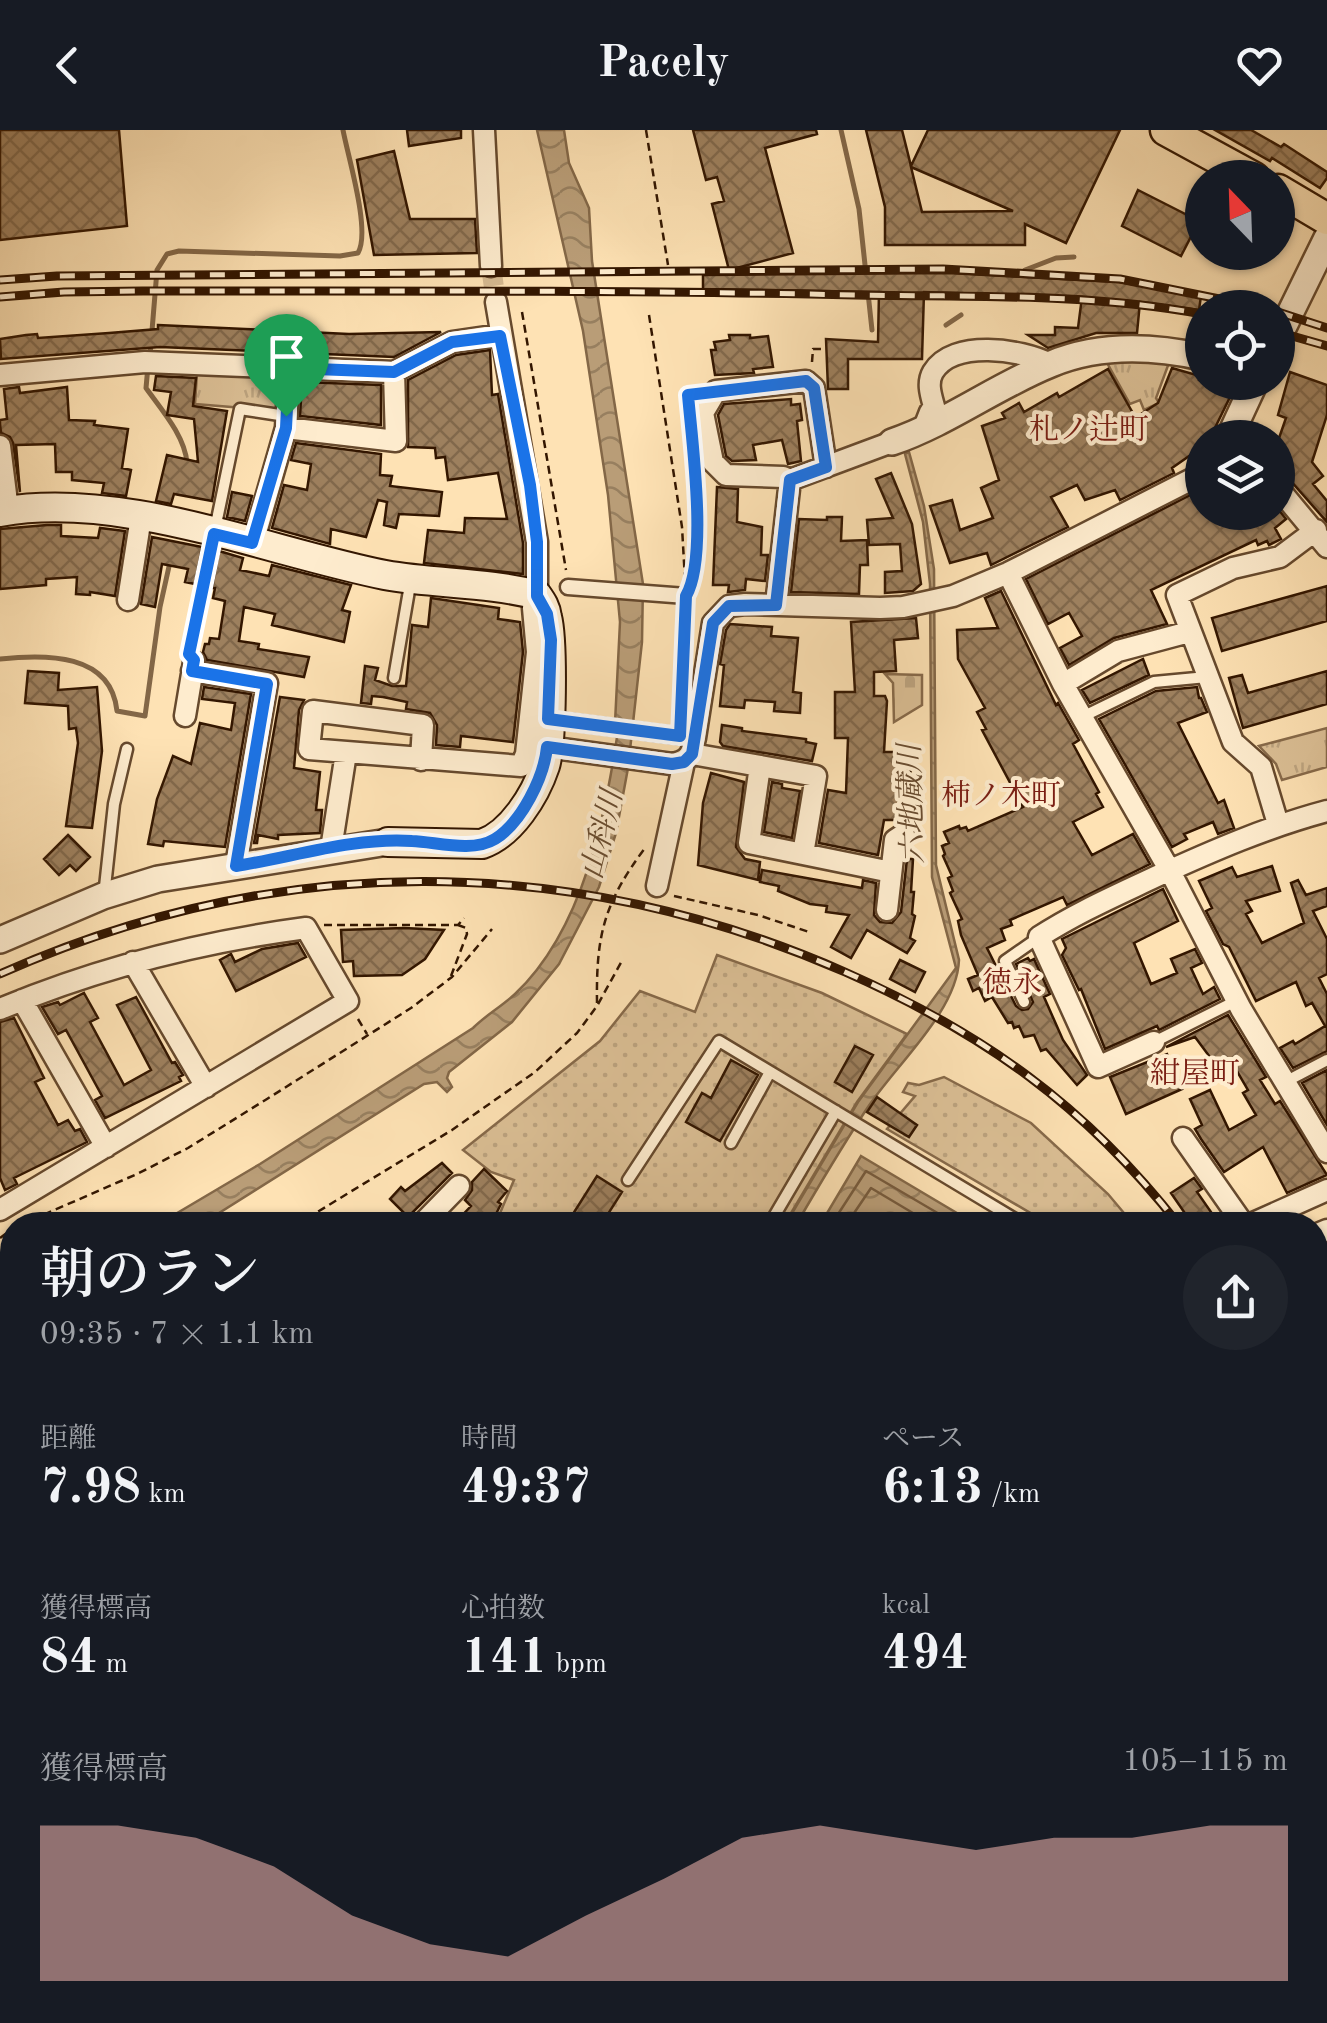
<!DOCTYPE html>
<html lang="ja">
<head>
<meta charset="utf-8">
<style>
  :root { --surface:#171b24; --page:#20242c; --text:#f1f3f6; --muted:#9ea1a6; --accent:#c59692 }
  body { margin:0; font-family:"Old Standard TT","Noto Serif JP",serif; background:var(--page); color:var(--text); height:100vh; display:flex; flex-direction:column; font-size:38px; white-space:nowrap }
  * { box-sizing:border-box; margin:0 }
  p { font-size:32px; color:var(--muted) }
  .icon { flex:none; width:55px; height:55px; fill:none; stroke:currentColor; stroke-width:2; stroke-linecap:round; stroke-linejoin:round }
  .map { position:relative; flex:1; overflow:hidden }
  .drawer { position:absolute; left:0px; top:1082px; width:1328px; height:812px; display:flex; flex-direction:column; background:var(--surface); border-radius:40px 40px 0 0; box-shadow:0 2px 8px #0004 }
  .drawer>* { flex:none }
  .needle { width:65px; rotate:337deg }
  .controls { position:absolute; left:1185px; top:30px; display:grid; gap:20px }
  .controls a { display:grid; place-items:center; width:110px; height:110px; border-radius:50%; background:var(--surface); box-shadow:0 2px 8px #0004; font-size:50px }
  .pin { position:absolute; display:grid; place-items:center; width:85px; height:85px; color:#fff; margin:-102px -42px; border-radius:50% 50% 50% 0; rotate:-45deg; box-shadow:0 0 10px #0007 }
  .pin .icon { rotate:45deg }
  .round { display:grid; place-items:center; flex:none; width:105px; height:105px; border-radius:52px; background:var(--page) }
  .headline { display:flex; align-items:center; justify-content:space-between; height:170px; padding:0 40px }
  h1 { font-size:55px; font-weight:600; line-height:75px }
  .stats { display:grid; grid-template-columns:repeat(3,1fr); gap:15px; height:170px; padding:10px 40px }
  .stats div { display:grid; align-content:center }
  .stats b { font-size:50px; font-weight:600 }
  .stats small { font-size:28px; font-weight:400 }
  .stats p { font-size:28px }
  .chart { height:280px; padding:20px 40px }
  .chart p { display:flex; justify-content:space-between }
  .chart svg { width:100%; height:180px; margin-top:10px; fill:var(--accent); opacity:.7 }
  header { display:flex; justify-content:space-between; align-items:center; height:130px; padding:0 40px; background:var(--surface); font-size:45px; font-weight:600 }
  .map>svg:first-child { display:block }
</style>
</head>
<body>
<header><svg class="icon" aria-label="back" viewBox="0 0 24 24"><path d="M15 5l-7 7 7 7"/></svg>Pacely<svg class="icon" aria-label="heart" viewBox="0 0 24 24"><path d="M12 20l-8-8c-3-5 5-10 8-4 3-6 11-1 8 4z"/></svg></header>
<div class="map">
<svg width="1327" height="1893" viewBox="0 0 1327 1893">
  <defs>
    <pattern id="grass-dots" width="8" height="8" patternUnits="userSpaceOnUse" patternTransform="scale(2.5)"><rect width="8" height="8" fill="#dbbf95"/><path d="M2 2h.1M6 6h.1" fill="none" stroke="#bca37f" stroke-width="1.8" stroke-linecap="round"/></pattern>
    <pattern id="cemetery-stones" width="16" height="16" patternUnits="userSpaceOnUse" patternTransform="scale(2.5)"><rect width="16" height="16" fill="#dbbf95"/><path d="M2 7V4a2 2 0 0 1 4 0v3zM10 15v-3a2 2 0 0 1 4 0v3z" fill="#bca37f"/></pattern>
    <pattern id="park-tufts" width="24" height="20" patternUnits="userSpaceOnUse" patternTransform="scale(2.5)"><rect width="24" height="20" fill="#dbbf95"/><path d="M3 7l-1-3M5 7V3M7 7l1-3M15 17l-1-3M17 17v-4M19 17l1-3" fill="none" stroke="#bca37f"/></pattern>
    <pattern id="water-waves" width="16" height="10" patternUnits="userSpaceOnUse" patternTransform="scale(2.5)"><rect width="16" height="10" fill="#b99d77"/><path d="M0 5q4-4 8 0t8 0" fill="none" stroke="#977f5f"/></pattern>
    <pattern id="building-cross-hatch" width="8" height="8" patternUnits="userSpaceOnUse" patternTransform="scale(2.5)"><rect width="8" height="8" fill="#9d805e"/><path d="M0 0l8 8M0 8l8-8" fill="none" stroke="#81684b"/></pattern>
  </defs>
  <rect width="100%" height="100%" fill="#fee2b4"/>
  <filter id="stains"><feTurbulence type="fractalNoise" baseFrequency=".002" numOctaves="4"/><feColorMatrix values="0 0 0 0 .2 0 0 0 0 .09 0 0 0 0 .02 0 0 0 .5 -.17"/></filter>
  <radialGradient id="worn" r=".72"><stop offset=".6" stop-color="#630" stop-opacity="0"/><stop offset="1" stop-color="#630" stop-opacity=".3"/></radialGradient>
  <!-- grass -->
  <path fill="url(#grass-dots)" stroke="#876a4a" stroke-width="2.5" d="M717,825L822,863L907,904L857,972L784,1095H495L514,1050L491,1042L463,1020L600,911L640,861L695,882Z
    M944,947L1031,993L1108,1064L1134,1095H1051L887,999L915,966L903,962L908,953L919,955Z
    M1327,1219V1316L1315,1326V1227Z
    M0,1565L12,1569V1774H0Z
    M278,1883H435L420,1893H297Z"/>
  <!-- cemetery -->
  <path fill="url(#cemetery-stones)" stroke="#876a4a" stroke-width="2.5" d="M885,544L922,545V575L894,592L893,553Z"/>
  <!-- park -->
  <path fill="url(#park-tufts)" stroke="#876a4a" stroke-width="2.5" d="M1170,230L1156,268L1159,273L1144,280L1140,270L1130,274L1106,231Z
    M276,242L280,281L195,274L197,243Z
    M1327,598V637L1282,650L1276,634L1259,616Z"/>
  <!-- water -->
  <path fill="url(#water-waves)" stroke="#836747" stroke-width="2.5" d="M537,0H564L569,33L589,78L592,131L643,454L642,512L628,638L616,703L599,757L559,834L512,892L449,942L447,948L452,957L447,962L437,952L424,954L200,1095H157L260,1034L473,898C486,885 501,877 515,864C584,799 606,684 619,594L615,593L620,492L608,365L583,201Z
    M909,322L924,376L934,439L936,735L959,830C957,883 892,938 864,983C840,1020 818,1057 796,1095H785L858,972L956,838L932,747L930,454L923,392L905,324Z
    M861,1026L977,1095H820Z
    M491,1883V1882L639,1883L638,1893H483L492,1889Z"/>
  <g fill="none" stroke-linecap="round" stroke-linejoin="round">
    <!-- shore -->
    <path stroke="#765a3c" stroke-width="2.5" d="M831,1095L866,1041L958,1095
      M846,1095L871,1058L933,1095"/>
    <!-- stream -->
    <path stroke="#836747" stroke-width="5" d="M841,0L859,79L872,200
      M1025,140L1056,128L1074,127
      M946,195L961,185
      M150,225L157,140L167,124L179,121L340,126L358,123C371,101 348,27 343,0
      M148,236L146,258C161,279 185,306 187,333
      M0,529C46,524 111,523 117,581L145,586L160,477L170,432
      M309,1888L316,1893"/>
  </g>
  <!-- building -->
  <path fill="url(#building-cross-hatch)" stroke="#331600" stroke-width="2.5" fill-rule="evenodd" d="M0,0H119L127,96L0,110Z
    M407,0H461V8L409,16Z
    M693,0H816L817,4L765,18L793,123L729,140L712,74L724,71L717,47L706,50Z
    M866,0H902L911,36L928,0H1120L1066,113L1025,94V115H885V77ZM911,37L1013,81L922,82Z
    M1215,0H1251L1281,17L1284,14L1327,42V48L1320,58L1272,28L1270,31Z
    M394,21L410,89H475L477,123L374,125L357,30Z
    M1138,60L1199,91L1181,126L1122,96Z
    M949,143L1119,152L1201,166L1199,180L1140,172L1137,203H1096L1048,218L1028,205H1055V197L1078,198L1082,167L924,162L922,229H848V259H828L826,209L878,212L879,162L703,159V145Z
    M158,195L349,204L441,202L394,227L160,217L1,229L0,209L26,205L37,204L38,208L109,203L158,199Z
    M729,205H750V208L768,206L773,237L753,239L754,243L715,245L711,220H716L714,212L730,210Z
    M490,220L492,265L498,264L523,413V444L424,433L428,400L464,403L465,388L507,389L498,343L448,350L445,327L436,328L435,318L408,317V250L456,225Z
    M1172,238L1200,246L1199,250L1231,265L1210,308H1202V317L1172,338L1174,343L1120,370L1115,360L1085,370L1077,355L1051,367L1068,397L991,435L987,423L950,433L930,376L952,370L960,400L993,388L981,358L999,350L982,296L1005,288L1002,283L1019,273L1024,282L1057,263L1059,267L1108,239L1134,285L1138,286L1158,273Z
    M1290,242L1327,255V285L1312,332L1323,346L1313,354L1327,371V392L1289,349L1278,344V311L1286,288L1278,285Z
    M156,246L196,248L193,276L227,281L212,371L174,364L171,374L156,371L167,325L198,332L194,289L167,285L171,262L154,260Z
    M302,252L381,255V295L300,286Z
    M19,257L20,263L67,257L69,290L95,291L94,295L128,299L122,338L131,340L126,366L102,363L104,353L72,350V342H56L55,314L16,315L20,362L13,313L10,307L1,303L0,294V290L7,289L4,259Z
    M791,269V275L800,274L802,290L797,291L801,331L788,334L782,310L753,315L756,330L732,331L726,326L718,285L724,274Z
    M296,313L381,324L380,345L392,346L390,356L442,362L439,386L399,384L396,398L384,395L387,372L378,370L366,407L331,399L330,414L272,398L284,355L307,360L311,334L291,330Z
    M891,343L912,394L921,454L913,461L885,463V442L902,441L900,414L869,415L867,390L893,388L876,349Z
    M717,357L738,359L737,392L762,397L761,425H768L765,451L746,449L745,460L728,462L729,455H713Z
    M1202,359V382H1278V379L1286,389L1275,398L1281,409L1269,415L1267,411L1258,415L1256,410L1151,460L1167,494L1114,508L1069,535L1060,518L1082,506L1069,483L1048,494L1026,449Z
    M232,362L252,366L245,391L227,387Z
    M827,387H842L841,411L867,410L868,435H860L859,464L791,462L799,389L827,390Z
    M47,395H61V406L98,408L100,398L125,401L115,466L90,462V465L76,464L77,447L46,449V455L0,459V399Z
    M152,407L202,417L195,454L185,452L188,439L162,434L155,477L141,474Z
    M219,421L243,428L240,440L269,446L272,435L351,455L342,480L350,482L344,512L272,495L275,484L244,477L239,511L259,514L258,519L309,527L304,547L207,530L203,522L205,514H209L210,508L219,509L225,471L213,468L215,458H212Z
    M1327,456V491L1222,521L1212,488Z
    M1001,461L1056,575L1058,573L1079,610L1073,614L1099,662L1096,664L1103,677L1073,692L1092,725L1133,704L1150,734L1067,775L1063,767L1010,790L1012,795L1001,799L1005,810L987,818L1016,876L1022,880L1028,879L1033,872L1016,834L1028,828L1030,831L1034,829L1050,864L1044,867L1063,910L1087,945L1077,955L1046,919L1041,921L1034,905L1024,907L1019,896L1014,898L1012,892L1008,893L992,867L985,871L979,858L973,861L968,849L978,845L961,805L958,791L962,789L950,763L953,761L948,748L952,746L943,726L945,724L942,716L949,713L944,702L959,696L960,699L966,697L968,701L1023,677L982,600L986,599L977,582L985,578L958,529L957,500L998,498L985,468Z
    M431,468L499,478L498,489L520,492L523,522L513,612L461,606L460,617L436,615L437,595L430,583L406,579L407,572L383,567L372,566L371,574L361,573L365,536L378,538L375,550L392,556H406L412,495L428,497Z
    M916,488L918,508L894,510L896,541L874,542V566H885L887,571L884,622H912L907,690H884L878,725L819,713L828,660L846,663L848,608H835V562H855L851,492Z
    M730,494L772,497L771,506L798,508L793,562L801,563L800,583L774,581L775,572L745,570L744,578L720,576L724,535L720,534L726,500Z
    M1143,529L1149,545L1090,573L1082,560Z
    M28,541L59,543L58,560L97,557L102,621L92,698L66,696L78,613L76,598L69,599L68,576L25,573Z
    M1327,541V574L1243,598L1229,548L1242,545L1248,563Z
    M204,557L251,564L225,717L164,711L163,716L148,714L157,669L173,626L191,634L200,593L231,600L235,573L202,569Z
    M1197,557L1199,568H1201L1207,582L1178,593L1218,673L1224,670L1234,698L1218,704L1213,692L1184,704L1187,709L1172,717L1099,589L1156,561Z
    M280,567L304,570L299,580L294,638L320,642L316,680H322L320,703L278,705V709L258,705L257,713H254Z
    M722,595L742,598V601L806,609V612L816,614L812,631L723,616L720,612Z
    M711,643L744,652L736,717L745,729L760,732L758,750L698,735L703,673Z
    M772,652L782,654V658L800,661L792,708L764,702Z
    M68,705L90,727L76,741L70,735L59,745L44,729Z
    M907,729H913L911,762H914L912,784L915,786L910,808L915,811L907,823L867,800L851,828L831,817L849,785L826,782L827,776L810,774L778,761L779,756L760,752L762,740L862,758L863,750L876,753L874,785L880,792L892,793L901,782Z
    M1272,736L1280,761L1246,771L1252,781L1246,784L1262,813L1304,793L1291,753L1298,750L1306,765L1327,758V776L1313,781L1327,809V844L1319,848L1327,864V921L1293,938L1280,918L1293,911L1295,914L1325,896L1312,873L1306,876L1296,852L1256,871L1229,817L1223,814L1206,781L1212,778L1199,751L1232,737L1237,747Z
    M1163,759L1178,791L1134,813L1151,854L1177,843L1171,829L1195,819L1202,833L1191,838L1203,864L1214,857L1220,869L1159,900L1157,896L1105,919L1081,859L1079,860L1062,825L1066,818L1062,809Z
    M404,798L444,800L425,829L402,845L354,846L353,831L343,832L341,800Z
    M298,813L306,827L236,861L220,830L231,824L235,832L262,819Z
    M900,830L925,842L915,862L890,849Z
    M84,863L98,888L90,892L124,955L151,940L117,875L136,867L172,933L175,932L183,945L179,947L181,951L105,988L95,970L102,966L66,900L58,904L42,877L58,872L60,875Z
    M1228,885L1266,947L1260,950L1275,974L1280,971L1327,1045L1287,1063L1263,1017L1224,1042L1201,1009L1195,999L1202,995L1190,969L1210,960L1229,1000L1256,985L1243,963L1248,960L1234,936L1221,942L1195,907L1166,917Z
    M14,888L44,948L35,952L58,995L68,990L75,1001L80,999L87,1012L14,1048L17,1054L5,1060L0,1048V892Z
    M855,916L873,925L852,962L835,952Z
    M1167,924L1182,959L1126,984L1110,947Z
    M731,930L758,945L720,1011L686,992L702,963L711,968Z
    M1327,940V995L1302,953Z
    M877,967L917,995L909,1007L867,982Z
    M442,1033L452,1043L408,1087L390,1069L401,1057L405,1061Z
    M484,1039L507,1061L498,1072L501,1074L495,1086L487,1095H453L471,1076L465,1070L472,1060V1052Z
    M597,1046L622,1062L601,1095H585L571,1087Z
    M1194,1048L1202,1059L1197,1062L1220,1095H1193L1171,1063Z
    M12,1382V1438L0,1444V1388Z
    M12,1494V1547L4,1543L0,1536V1500Z"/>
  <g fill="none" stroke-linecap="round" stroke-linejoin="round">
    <!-- minor-tunnel -->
    <path stroke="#d5b990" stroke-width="20" stroke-dasharray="20 10" stroke-linecap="butt" d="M491,136L496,172"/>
    <defs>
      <path id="service" d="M194,530L189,524L240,279L286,286
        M394,548L411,449
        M1082,587L1154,552L1207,547
        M104,766L114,674L127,619
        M1024,872L1005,831L1038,808
        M1154,912L1236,871
        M1285,952L1327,930
        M731,1013L770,942
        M628,1050L719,911L1025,1095
        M769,1095L836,981
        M1315,1511L1327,1541
        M1205,1882L1209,1893"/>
      <path id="pedestrian" d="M568,457L686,466
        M549,589L679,606"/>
      <path id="minor" d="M484,0L491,136
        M0,245L145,232L394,242L452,212L500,205
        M286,298L396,311L394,242
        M923,300L930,282L935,280C932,268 926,254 933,242C953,209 1021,219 1050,234
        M0,316L8,380
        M790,350L783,347L726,345L713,332L703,283L716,261L806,251L814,258L826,337
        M1278,358L1327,417
        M253,413L286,298L289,238
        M1008,443L1063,554L1170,741L1241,879L1327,1022
        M128,470L141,387
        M776,475L790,350L892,312
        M192,541L267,553L236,735
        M1063,554L1118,521L1189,502
        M185,586L194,532
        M547,617L672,634C689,631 692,624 695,608L713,493L729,476L745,474L880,478L903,477L953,466L1008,443L1202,344
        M692,624L816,646L803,724
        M421,630L423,595L313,581L309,619L521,636L526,624L537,522L533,478L537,465V412L496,172
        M760,636L749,713L891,742
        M1278,694L1261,637L1233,612L1177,465L1233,438L1280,427L1316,400
        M331,719L346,623
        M657,756L684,632
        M887,780L895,710L904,704
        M133,832L206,957
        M22,870L106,1017
        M0,879C98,838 201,812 306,798L348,871L0,1080
        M1154,912L1098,937L1039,807C1076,783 1115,766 1155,747C1212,721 1267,697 1327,681
        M1183,1008L1244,1095
        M421,1095L459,1056
        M1249,1095L1327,1060
        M1315,1105L1327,1100
        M1315,1179L1327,1171
        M1315,1223L1327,1215
        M0,1356L12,1349
        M0,1470L12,1463
        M0,1556L12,1562
        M0,1832L12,1825
        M0,1848L12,1871
        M19,1882L22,1893
        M112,1882L118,1893
        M824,1882L829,1893
        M1037,1882L1041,1893"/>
      <path id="tertiary" d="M1278,208L1327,108
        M1230,306L1255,252
        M892,312C948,293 996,256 1051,234C1099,214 1152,216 1202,227
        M0,810L103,766L158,749L388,712
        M445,1893L459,1882"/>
      <path id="secondary" d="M0,382C121,360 266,421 385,445C435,454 488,452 537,465C542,472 546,478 547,487C553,510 552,614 545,636C535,666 511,704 482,714L388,712"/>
      <path id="primary" d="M1166,0L1254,48
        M1278,60L1327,89"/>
    </defs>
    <!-- service casing -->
    <use href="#service" stroke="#66492d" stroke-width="15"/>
    <!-- pedestrian casing -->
    <use href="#pedestrian" stroke="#66492d" stroke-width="19"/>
    <!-- minor casing -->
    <use href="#minor" stroke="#66492d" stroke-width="25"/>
    <!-- tertiary casing -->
    <use href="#tertiary" stroke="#66492d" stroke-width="30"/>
    <!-- secondary casing -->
    <use href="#secondary" stroke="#331600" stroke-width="32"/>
    <!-- primary casing -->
    <use href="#primary" stroke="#331600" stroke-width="35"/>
    <!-- path -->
    <path stroke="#331600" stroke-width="2.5" stroke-dasharray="8 5" stroke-linecap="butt" d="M646,0L668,135
      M522,182L566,440
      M649,185L682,397L685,450
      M812,232L813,219H826
      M693,453L694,337
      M684,551L686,479
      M674,766L758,785L809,802
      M324,795H458L464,788
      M451,846L467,804L466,798L458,795
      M597,873C596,805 604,773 645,718
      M358,889L367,904
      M20,1095L137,1044L188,1018L267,969L411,878L452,847L492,799
      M296,1095L452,1000L535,942L577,903L597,876L623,829
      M0,1108L12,1099
      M0,1278L12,1273"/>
    <!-- service -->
    <use href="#service" stroke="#feecce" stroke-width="10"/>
    <!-- pedestrian -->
    <use href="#pedestrian" stroke="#feecce" stroke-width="14"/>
    <!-- minor -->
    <use href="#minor" stroke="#feecce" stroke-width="20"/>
    <!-- tertiary -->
    <use href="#tertiary" stroke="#feecce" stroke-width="25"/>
    <!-- secondary -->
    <use href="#secondary" stroke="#feecce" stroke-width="28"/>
    <!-- primary -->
    <use href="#primary" stroke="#fee2b4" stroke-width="30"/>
    <defs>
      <path id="rail" d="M0,150L57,146L943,139L1120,149L1264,178
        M0,167L64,162L143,161C380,161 618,160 855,165C971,167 1088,163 1202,184
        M1278,182L1327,198
        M1278,202L1327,216
        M0,844C276,721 569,721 845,842C983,903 1085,975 1179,1095
        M1315,1386L1327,1417"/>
    </defs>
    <!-- rail casing -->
    <use href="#rail" stroke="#331600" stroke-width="9"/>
    <!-- rail -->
    <use href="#rail" stroke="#feecce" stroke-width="5" stroke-dasharray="15" stroke-linecap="butt"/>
  </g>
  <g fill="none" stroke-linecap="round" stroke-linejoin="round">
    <defs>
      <path id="route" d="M500,206L530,355L537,412V466L547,484L551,510L548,589L680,606L686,466C708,428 692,312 688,265L806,251L814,258L826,337L790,350L776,475L729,476L713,493L692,624L684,632L672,634L547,617C544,647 522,692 495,709C472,723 437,712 412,711C354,707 293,727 236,736L267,554L192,541L194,530L189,524L214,404L252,413L286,298L289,238L394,242L452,212Z"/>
    </defs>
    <!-- route casing -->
    <use href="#route" stroke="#fff" stroke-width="20"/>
    <!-- route -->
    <use href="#route" stroke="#1a73e8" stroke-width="12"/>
  </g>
  <g text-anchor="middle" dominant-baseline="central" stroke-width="8" stroke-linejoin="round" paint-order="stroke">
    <!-- neighbourhood labels -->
    <g font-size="30" fill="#7a1f14" stroke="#feecce">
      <text x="1089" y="301">札ノ辻町</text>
      <text x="1001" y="667">柿ノ木町</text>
      <text x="1012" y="854">徳永</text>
      <text x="1195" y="945">紺屋町</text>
    </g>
    <!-- water labels -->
    <g font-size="30" font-style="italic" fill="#694c30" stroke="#feecce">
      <text transform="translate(913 674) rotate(-92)">六地蔵川</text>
      <text transform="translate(603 705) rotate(-76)">山科川</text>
    </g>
  </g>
  <rect width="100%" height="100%" filter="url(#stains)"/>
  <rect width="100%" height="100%" fill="url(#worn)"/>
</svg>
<div class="controls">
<a><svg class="needle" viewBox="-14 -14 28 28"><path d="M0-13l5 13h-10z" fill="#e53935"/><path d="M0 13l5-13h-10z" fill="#9ea1a6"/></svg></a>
<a><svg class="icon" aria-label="locate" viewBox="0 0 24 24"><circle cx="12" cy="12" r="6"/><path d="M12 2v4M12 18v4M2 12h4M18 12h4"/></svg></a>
<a><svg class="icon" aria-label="layers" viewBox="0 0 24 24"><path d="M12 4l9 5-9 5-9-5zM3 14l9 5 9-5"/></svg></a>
</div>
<div class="pin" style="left:286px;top:286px;background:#1e9e55"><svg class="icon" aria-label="arrive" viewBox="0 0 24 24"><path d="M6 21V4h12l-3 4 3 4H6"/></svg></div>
<section class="drawer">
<div class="headline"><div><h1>朝のラン</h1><p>09:35 · 7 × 1.1 km</p></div><a class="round"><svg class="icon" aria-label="share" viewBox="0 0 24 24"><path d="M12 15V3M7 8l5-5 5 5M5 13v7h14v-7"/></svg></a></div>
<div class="stats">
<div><p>距離</p><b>7.98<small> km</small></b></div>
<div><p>時間</p><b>49:37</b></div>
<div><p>ペース</p><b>6:13<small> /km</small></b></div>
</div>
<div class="stats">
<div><p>獲得標高</p><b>84<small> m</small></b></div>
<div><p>心拍数</p><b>141<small> bpm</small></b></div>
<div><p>kcal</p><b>494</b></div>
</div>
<div class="chart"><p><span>獲得標高</span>105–115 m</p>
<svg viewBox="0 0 160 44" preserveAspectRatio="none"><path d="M0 44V6L10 6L20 9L30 16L40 28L50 35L60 38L70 28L80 19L90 9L100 6L110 9L120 12L130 9L140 9L150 6L160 6V44z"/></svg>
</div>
</section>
</div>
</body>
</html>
